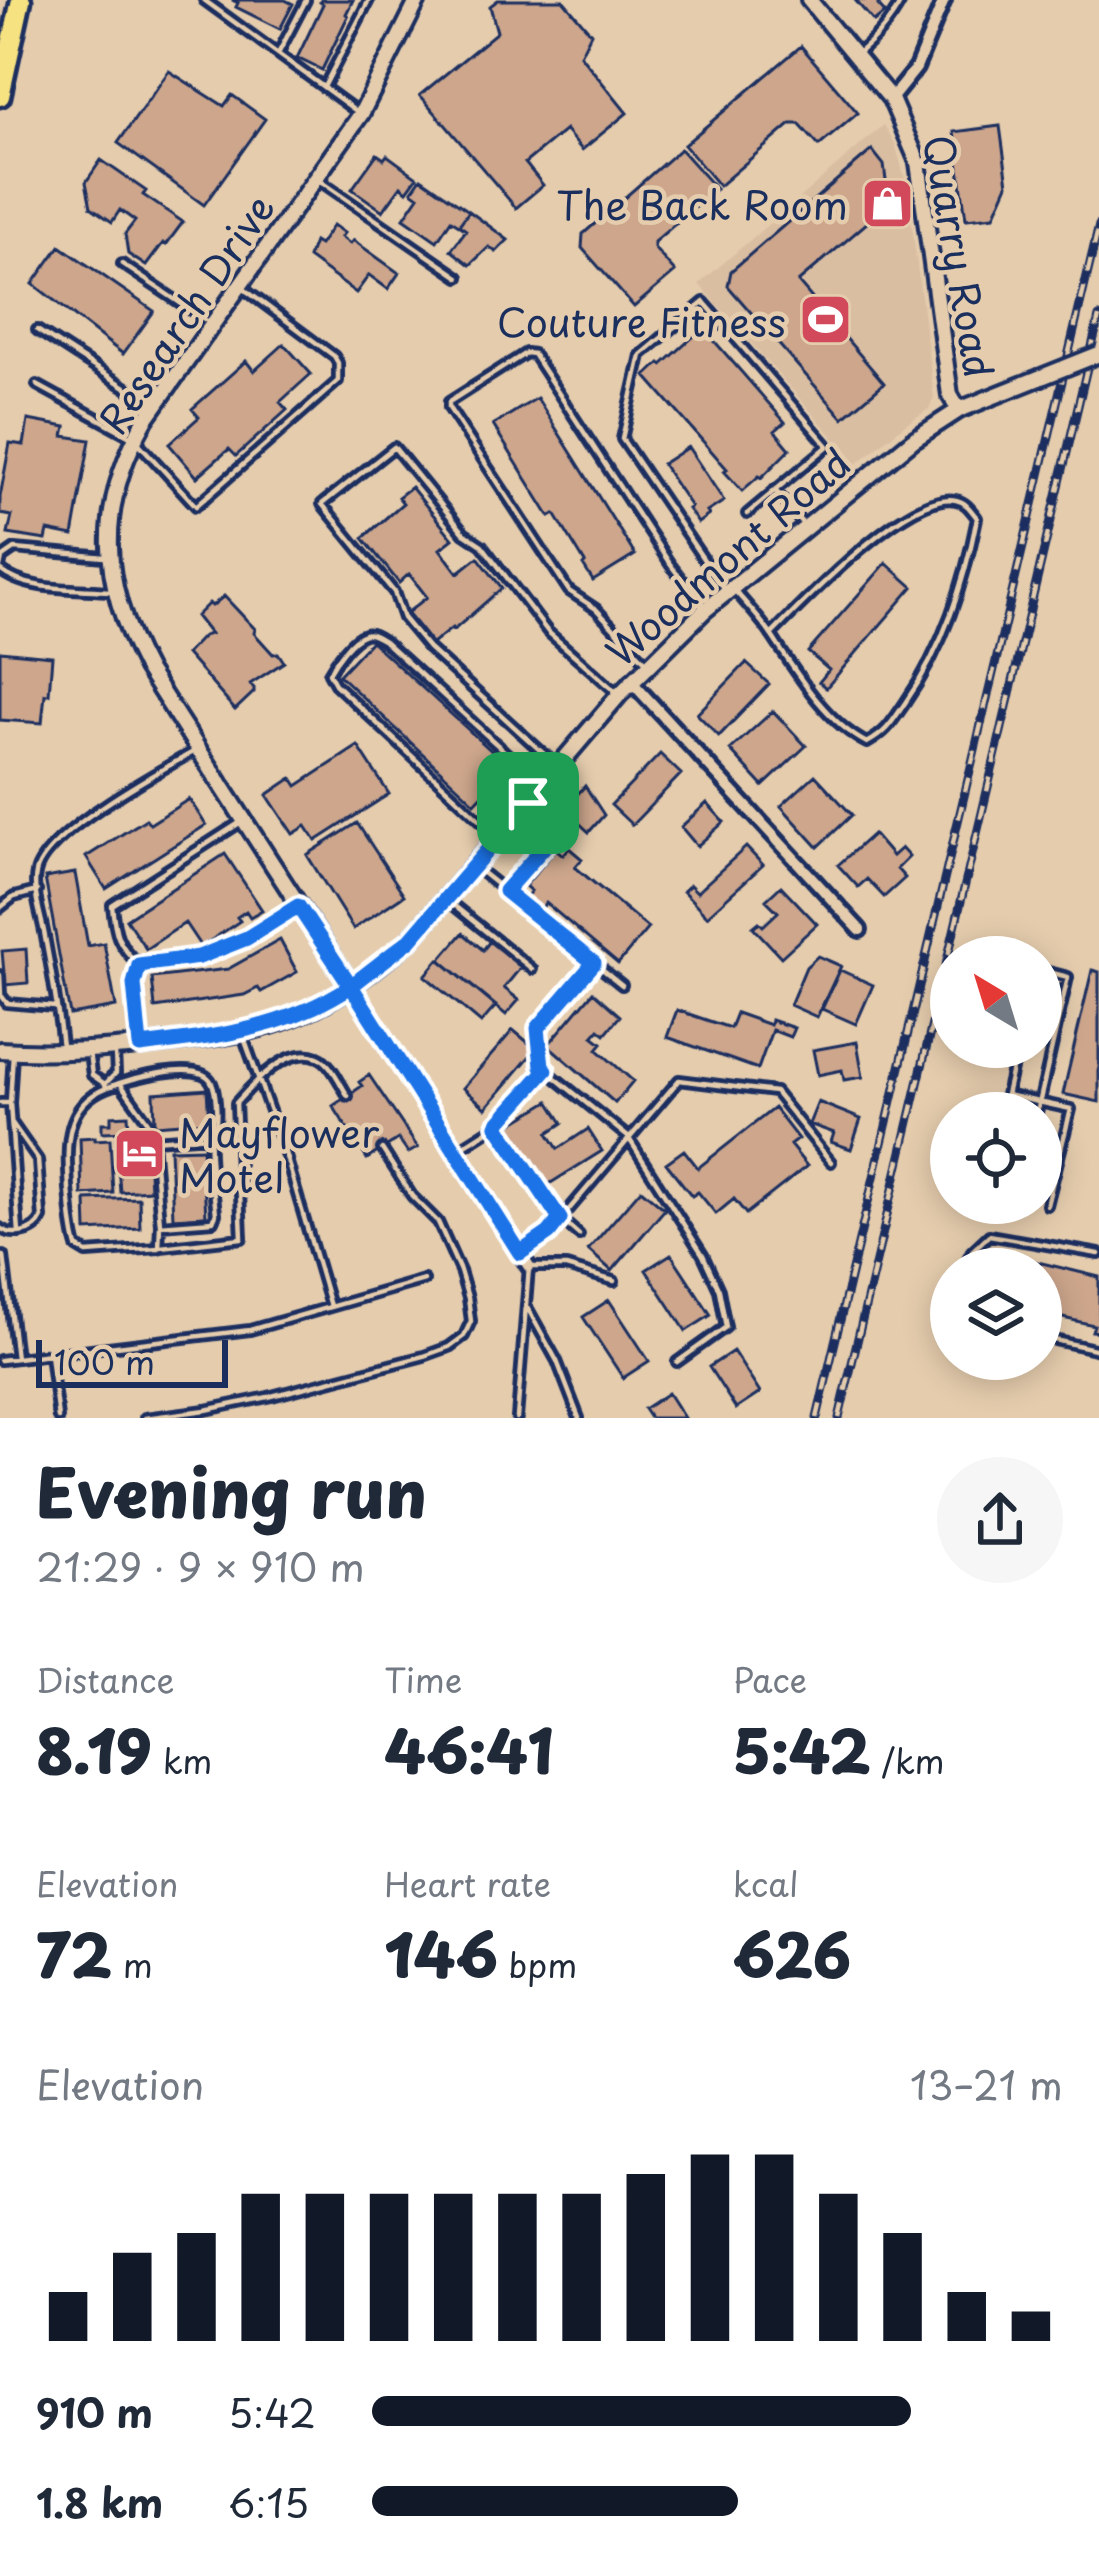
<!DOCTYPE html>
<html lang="en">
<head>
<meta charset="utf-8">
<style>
  :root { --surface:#fff; --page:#f6f6f7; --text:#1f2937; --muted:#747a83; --accent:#111827 }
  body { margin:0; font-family:"Playpen Sans",sans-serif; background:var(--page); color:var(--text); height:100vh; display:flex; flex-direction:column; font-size:45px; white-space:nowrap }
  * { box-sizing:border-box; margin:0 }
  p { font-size:39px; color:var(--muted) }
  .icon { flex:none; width:66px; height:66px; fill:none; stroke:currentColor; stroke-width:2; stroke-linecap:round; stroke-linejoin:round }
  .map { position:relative; height:1418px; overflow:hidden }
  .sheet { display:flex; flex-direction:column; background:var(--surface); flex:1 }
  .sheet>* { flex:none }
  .needle { width:78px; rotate:322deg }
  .controls { position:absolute; left:930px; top:936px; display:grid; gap:24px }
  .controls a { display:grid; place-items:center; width:132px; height:132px; border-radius:50%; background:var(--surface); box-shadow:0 6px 30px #0003; font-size:60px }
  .scale { position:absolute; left:36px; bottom:30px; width:192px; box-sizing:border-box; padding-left:12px; border:6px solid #1b2f5e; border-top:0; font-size:33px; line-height:42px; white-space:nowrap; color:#1b2f5e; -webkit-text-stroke:9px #e5ccad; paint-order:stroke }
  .pin { position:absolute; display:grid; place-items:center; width:102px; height:102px; color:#fff; margin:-51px; border-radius:24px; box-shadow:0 6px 18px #0006 }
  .round { display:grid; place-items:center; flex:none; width:126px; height:126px; border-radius:63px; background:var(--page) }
  .summary { display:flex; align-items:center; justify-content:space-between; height:204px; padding:0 36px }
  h1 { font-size:66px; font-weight:800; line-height:90px }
  .metrics { display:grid; grid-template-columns:repeat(3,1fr); gap:18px; height:204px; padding:12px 36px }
  .metrics div { display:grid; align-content:center }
  .metrics b { font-size:60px; font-weight:800 }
  .metrics small { font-size:33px; font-weight:400 }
  .metrics p { font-size:33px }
  .chart { height:336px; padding:24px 36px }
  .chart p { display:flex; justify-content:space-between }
  .chart svg { width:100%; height:216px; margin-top:12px; stroke:var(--accent); stroke-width:6 }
  ul { padding:0 36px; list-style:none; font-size:39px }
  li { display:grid; grid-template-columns:192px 144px 1fr; align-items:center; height:90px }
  li i { height:30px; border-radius:15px; background:var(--accent) }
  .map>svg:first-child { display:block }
</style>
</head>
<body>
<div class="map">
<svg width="1099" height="1418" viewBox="0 0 1099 1418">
  <rect width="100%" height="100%" fill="#e5ccad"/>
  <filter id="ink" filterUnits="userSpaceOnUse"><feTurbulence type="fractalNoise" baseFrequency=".00833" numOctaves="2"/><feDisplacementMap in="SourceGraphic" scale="24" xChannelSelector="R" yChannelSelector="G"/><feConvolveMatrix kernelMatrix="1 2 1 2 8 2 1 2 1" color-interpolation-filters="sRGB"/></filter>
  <g filter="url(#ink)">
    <!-- built -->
    <path fill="#dabea2" d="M884,125L895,143L907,186L934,398L929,409L904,425L857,464L699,284Z"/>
    <!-- building -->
    <path fill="#cda68c" stroke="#1b2f5e" stroke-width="3" d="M232,0H285L293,4L280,29L236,7L238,3Z
      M321,0H353L346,14L348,16L322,70L297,58L323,4L320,2Z
      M498,0H563L591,33L580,55L627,113L582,150L565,130L525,163L543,185L516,208L420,95L497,32L490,6Z
      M855,0H883L878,5L885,13L874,22Z
      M801,46L858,113L819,146L799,124H791L719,186L684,145Z
      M169,71L224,106L232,95L265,119L204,205L118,143Z
      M1000,126L1008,184L994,216L966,219L954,132Z
      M680,149L716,189L654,242V248L675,272L634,307L582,248L583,234Z
      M872,150L884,165L889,204L798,282L884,383L843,418L728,286L731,271Z
      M377,154L384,159L387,155L417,177L407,191L401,186L383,211L352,189Z
      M101,160L146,191L143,195L183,222L166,245L163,243L146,266L128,254L125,234L135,221L120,210L112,222L91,207L86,182Z
      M421,178L469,211L459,225L451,220L437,241L404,218L419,196L412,191Z
      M469,211L508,240L496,252L489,247L470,265L451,250L466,230L459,225Z
      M333,225L344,233L341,237L350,244L353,240L399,273L388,289L369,275L356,293L308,258L314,242L319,245Z
      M60,246L154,311L123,354L33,284Z
      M703,328L785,422L775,431L790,449L761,478L759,476L742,491L724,471L727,469L646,376L660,363L662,365Z
      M284,344L311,374L280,402L287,410L236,456L229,449L197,477L169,444L199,417L192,409L246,361L254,371Z
      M537,398L635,555L593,581L583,565L585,563L555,514L550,517L493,425Z
      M28,420L66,427L64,436L90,440L73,536L48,531L46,540L8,534L12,516L0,514V497L10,443L24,445Z
      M688,447L724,501L707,512L709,515L698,523L688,509L691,507L662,464Z
      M411,487L453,539L440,549L458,573L478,557L502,588L454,630L452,628L432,644L407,613L427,597L409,574L399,583L363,538L403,503L398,497Z
      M886,563L913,587L826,688L819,682L829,670L808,652Z
      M224,596L255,629L254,633L273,654L278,653L284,662L250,684L254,688V692L235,710L186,654L203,636L210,634L196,616L209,603L212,606Z
      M371,641L509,767L475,803L339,675Z
      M0,651L52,656L49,694H45L42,723L0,720Z
      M746,663L769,684L719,736L697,714Z
      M773,711L806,746L763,786L730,750Z
      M358,746L389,794L316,841L306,826L293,834L267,795L292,778L297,786Z
      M660,754L681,774L632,825L611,805Z
      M815,775L852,815L818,847L781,806Z
      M585,786L604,815L589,832L564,809Z
      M189,799L206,825L106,889L86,857L146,819L150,824Z
      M707,803L724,822L697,846L681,827Z
      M357,823L404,895L353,929L307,855Z
      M873,834L892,856L901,848L909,857L897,869L905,878L884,897L867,879L858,887L838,865Z
      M746,847L763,865L707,916L683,891L690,885L697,892Z
      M569,848L582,859L575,867L648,928L618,964L546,903L540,910L525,898L531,891L525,886L556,849L563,855Z
      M225,854L262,910L250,917L246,911L237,917L240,921L201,947L185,923L146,949L126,919Z
      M75,873L88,946L104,943L116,1007L70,1015L45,878Z
      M781,886L817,924L781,957L753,927L759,922L763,926L778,912L766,900Z
      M463,933L483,950L490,941L521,967L504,988L519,1000L506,1015L440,960Z
      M280,940L297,972L261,992L258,988L244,995L155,1008L152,978L228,969Z
      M26,949L28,983L5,985L2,951Z
      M818,956L841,966L817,1017L790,1005L806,967Z
      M439,959L496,1006L481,1023L425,976Z
      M840,970L873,985L856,1024L822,1009Z
      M1092,970L1099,972V1102L1063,1094Z
      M593,992L620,1016L605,1034L599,1029L593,1036L602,1043L597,1049L633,1081L615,1103L548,1045Z
      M677,1010L730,1028L736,1013L770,1025L771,1020L794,1028L790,1037L772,1030L758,1069L667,1037Z
      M513,1030L536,1049L486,1108L463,1088Z
      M857,1042L863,1077L844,1080L842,1070L818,1075L813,1050Z
      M369,1075L418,1148L408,1153L398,1139L367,1159L333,1106L362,1086L359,1082Z
      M207,1089L209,1121L155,1125L154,1093Z
      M549,1101L563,1123L548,1133L558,1149L588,1129L602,1151L546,1186L508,1126Z
      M818,1102L861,1119L851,1149L831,1142L834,1133L809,1124Z
      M774,1108L798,1139L790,1145L807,1166L746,1214L734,1199L716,1214L698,1192L692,1196L666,1163L684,1150L698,1168Z
      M128,1115L129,1131L102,1132V1123H111V1116Z
      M147,1134L150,1190L120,1192L116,1138Z
      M95,1137V1140L110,1139L113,1193L82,1195L80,1138Z
      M202,1148L206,1216L173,1218L170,1149Z
      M641,1189L665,1209L612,1271L588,1250Z
      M139,1198L140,1228L87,1231L86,1200Z
      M671,1254L711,1315L686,1331L646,1270Z
      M977,1254L1033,1267L1034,1261L1099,1277V1332L1092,1331L1094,1325L1041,1313V1269H973Z
      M609,1300L649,1361L623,1378L583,1317Z
      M733,1351L760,1393L736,1409L709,1367Z
      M668,1393L684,1418H650L644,1409Z"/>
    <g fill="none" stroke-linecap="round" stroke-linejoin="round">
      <defs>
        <path id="lane" d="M204,0L359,113
          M278,54L306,0
          M856,55C876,38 890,23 902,0
          M324,87L369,0
          M317,179L459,277
          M122,264L207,321
          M37,330L150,403
          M37,385L134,438L196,506L338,381V363L334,356L244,289
          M775,490L802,523
          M0,567L2,558L15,549L105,557
          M0,570C27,592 76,588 110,591
          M723,588L622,439L641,355L704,302L828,446L747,514
          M736,592C748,606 762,621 772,636C797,674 826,722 867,743C887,732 892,722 905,703C944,647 964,584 977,518C971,510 966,502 956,500C909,490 804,602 771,635
          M648,664L596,609L569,591L449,408V402L526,353L533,354L670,564L703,608
          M555,764L428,648L403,618L394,592L322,504L394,447L464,533L482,545L548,632L615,691
          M494,833L335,684L329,673C335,662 351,638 365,634C371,632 379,638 384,641L539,783
          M474,866L622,985
          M505,891L553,837L552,827L530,804
          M446,899L532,969
          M0,908L14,897L37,891
          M594,963L539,1028L542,1067L628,1137L703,1255L719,1290L726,1327L677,1362
          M139,965C117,944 115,934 112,905L241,822
          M0,975L1,995L7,1003L55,1007
          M244,1038L285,1153L330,1306
          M140,1043L134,984L139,965L199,957L247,938L294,909
          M62,1046C58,1010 52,974 45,937C42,918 32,892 36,873C44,834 159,771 195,751
          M89,1052L92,1075L105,1084L106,1088C126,1080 201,1057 212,1083C216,1092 217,1112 216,1121C215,1127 210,1132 210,1138C208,1162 214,1190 216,1214L213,1221L160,1225L159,1248L87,1253L77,1247C71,1228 71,1208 69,1189C67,1149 62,1106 106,1088
          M120,1083L148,1122L153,1140L210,1136
          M105,1084L116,1073L115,1053
          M1006,1095L1017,1047
          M0,1103H10L13,1053
          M10,1103L19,1233
          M1001,1113L1006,1095L1071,1109L1047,1205
          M1037,1113L1068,977L1041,970
          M497,1125L561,1219L579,1235
          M153,1140L160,1224
          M456,1151L497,1125L545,1072
          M0,1228C13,1237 35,1234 42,1218L38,1160L12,1123
          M161,1247L242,1238L236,1103C253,1084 288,1044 318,1057C331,1062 340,1084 348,1096
          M521,1253L549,1233L679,1080L775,1092L831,1162
          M0,1256H4L16,1358
          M963,1269L972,1251L989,1235L1099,1254
          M528,1309L557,1361L579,1418
          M1041,1337L1099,1350
          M50,1354L58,1418
          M0,1360L250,1330L424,1280
          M145,1418L206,1410L268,1397L424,1356L449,1347L464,1336L471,1321L468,1298L460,1271L438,1222L412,1196L382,1149
          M517,1418L529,1267H566L614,1281"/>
        <path id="street" d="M891,99L916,68L944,0
          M631,681L860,930
          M351,986L529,1267"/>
        <path id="secondary" d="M809,0L891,99L918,162L950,395L959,410
          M351,986L146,668C100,581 96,507 145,420L361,114L418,0
          M0,1050C57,1054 111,1049 167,1043C210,1038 254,1034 294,1017C338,1000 375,970 410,940L619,695L705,610L913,440L959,410L1039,378"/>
        <path id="highway" d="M0,96L21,0"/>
      </defs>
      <!-- lane casing -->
      <use href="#lane" stroke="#1b2f5e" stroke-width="14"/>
      <!-- street casing -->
      <use href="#street" stroke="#1b2f5e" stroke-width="20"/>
      <!-- secondary casing -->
      <use href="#secondary" stroke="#1b2f5e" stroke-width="22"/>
      <!-- highway casing -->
      <use href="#highway" stroke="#1b2f5e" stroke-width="27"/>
      <!-- lane -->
      <use href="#lane" stroke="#e5ccad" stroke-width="4.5"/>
      <!-- street -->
      <use href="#street" stroke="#e5ccad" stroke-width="10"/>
      <!-- secondary -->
      <use href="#secondary" stroke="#e5ccad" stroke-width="14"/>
      <!-- highway -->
      <use href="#highway" stroke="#f7e281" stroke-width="18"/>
      <defs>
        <path id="rail" d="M817,1418L1099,225
          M839,1418L1099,317"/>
      </defs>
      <!-- rail casing -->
      <use href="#rail" stroke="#1b2f5e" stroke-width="9"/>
      <!-- rail -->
      <use href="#rail" stroke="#e5ccad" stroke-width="4.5" stroke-dasharray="14" stroke-linecap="butt"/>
      <defs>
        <path id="secondary-bridge" d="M1039,378L1099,354"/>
      </defs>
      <!-- secondary-bridge casing -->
      <use href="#secondary-bridge" stroke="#1b2f5e" stroke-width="22" stroke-linecap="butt"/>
      <!-- secondary-bridge -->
      <use href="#secondary-bridge" stroke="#e5ccad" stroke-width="14"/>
    </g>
  </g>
  <g fill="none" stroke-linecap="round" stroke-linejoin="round" filter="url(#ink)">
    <defs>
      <path id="route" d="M528,803L410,940L351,986L298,906L247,938L199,957L139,965L134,984L140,1046C216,1037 286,1029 351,986L520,1253L549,1233L560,1219L497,1125L546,1070L542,1066L538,1028L594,963L505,891L553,837L552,827L528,803"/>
    </defs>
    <!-- route casing -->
    <use href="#route" stroke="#fff" stroke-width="24"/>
    <!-- route -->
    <use href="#route" stroke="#1a73e8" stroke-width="15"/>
  </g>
  <!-- icons -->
  <defs>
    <symbol id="shop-square" viewBox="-11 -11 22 22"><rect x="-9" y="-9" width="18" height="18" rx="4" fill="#d1495b" stroke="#e5ccad"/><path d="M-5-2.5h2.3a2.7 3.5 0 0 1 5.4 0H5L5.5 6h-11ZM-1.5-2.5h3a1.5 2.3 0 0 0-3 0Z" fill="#fff"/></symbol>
    <symbol id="stadium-square" viewBox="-11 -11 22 22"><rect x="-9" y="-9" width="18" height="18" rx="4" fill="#d1495b" stroke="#e5ccad"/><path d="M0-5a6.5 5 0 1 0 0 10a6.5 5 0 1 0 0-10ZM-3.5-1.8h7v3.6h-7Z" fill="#fff"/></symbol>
    <symbol id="hotel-square" viewBox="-11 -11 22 22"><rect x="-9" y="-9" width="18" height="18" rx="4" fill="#d1495b" stroke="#e5ccad"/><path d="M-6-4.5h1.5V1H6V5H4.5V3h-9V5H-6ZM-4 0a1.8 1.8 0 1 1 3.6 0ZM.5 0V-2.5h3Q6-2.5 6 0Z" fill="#fff"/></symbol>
  </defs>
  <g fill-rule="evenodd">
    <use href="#shop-square" x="858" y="174" width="59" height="59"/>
    <use href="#stadium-square" x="796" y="290" width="59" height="59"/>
    <use href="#hotel-square" x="110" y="1124" width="59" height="59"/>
  </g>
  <g text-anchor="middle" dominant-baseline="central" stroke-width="9" stroke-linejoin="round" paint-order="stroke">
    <!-- poi labels -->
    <g font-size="39" fill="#1b2f5e" stroke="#e5ccad" text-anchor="end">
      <text x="848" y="203">The Back Room</text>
      <text x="786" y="320">Couture Fitness</text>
      <text x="179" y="1131" text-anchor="start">Mayflower<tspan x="179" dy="45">Motel</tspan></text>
    </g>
    <!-- street labels -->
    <g font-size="39" fill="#1b2f5e" stroke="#e5ccad">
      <text transform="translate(960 256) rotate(80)">Quarry Road</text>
      <text transform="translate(185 313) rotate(-56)">Research Drive</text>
      <text transform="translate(727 556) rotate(-41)">Woodmont Road</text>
    </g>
  </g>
</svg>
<div class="controls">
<a><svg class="needle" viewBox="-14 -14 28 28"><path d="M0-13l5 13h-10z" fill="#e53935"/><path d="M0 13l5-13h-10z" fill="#747a83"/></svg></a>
<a><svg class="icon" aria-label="locate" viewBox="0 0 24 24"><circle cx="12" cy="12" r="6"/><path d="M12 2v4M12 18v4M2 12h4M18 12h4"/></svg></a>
<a><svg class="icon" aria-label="layers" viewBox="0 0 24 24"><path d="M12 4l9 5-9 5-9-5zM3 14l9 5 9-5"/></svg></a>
</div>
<div class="scale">100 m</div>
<div class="pin" style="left:528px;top:803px;background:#1e9e55"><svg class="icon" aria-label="arrive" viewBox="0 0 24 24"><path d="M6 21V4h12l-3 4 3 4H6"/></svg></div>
</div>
<section class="sheet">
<div class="summary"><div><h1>Evening run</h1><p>21:29 · 9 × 910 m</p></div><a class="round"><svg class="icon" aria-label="share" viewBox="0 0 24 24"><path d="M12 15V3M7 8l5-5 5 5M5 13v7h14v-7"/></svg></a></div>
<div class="metrics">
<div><p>Distance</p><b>8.19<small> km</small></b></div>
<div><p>Time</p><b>46:41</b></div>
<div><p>Pace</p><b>5:42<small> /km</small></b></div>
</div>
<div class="metrics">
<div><p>Elevation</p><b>72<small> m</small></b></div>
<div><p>Heart rate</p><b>146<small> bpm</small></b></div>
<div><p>kcal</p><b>626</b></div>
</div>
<div class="chart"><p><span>Elevation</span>13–21 m</p>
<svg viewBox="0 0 160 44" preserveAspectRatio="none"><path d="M5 44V34M15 44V26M25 44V22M35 44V14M45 44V14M55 44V14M65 44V14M75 44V14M85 44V14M95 44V10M105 44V6M115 44V6M125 44V14M135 44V22M145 44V34M155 44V38"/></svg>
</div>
<ul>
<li><b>910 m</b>5:42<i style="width:78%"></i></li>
<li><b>1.8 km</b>6:15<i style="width:53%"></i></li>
</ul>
</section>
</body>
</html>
